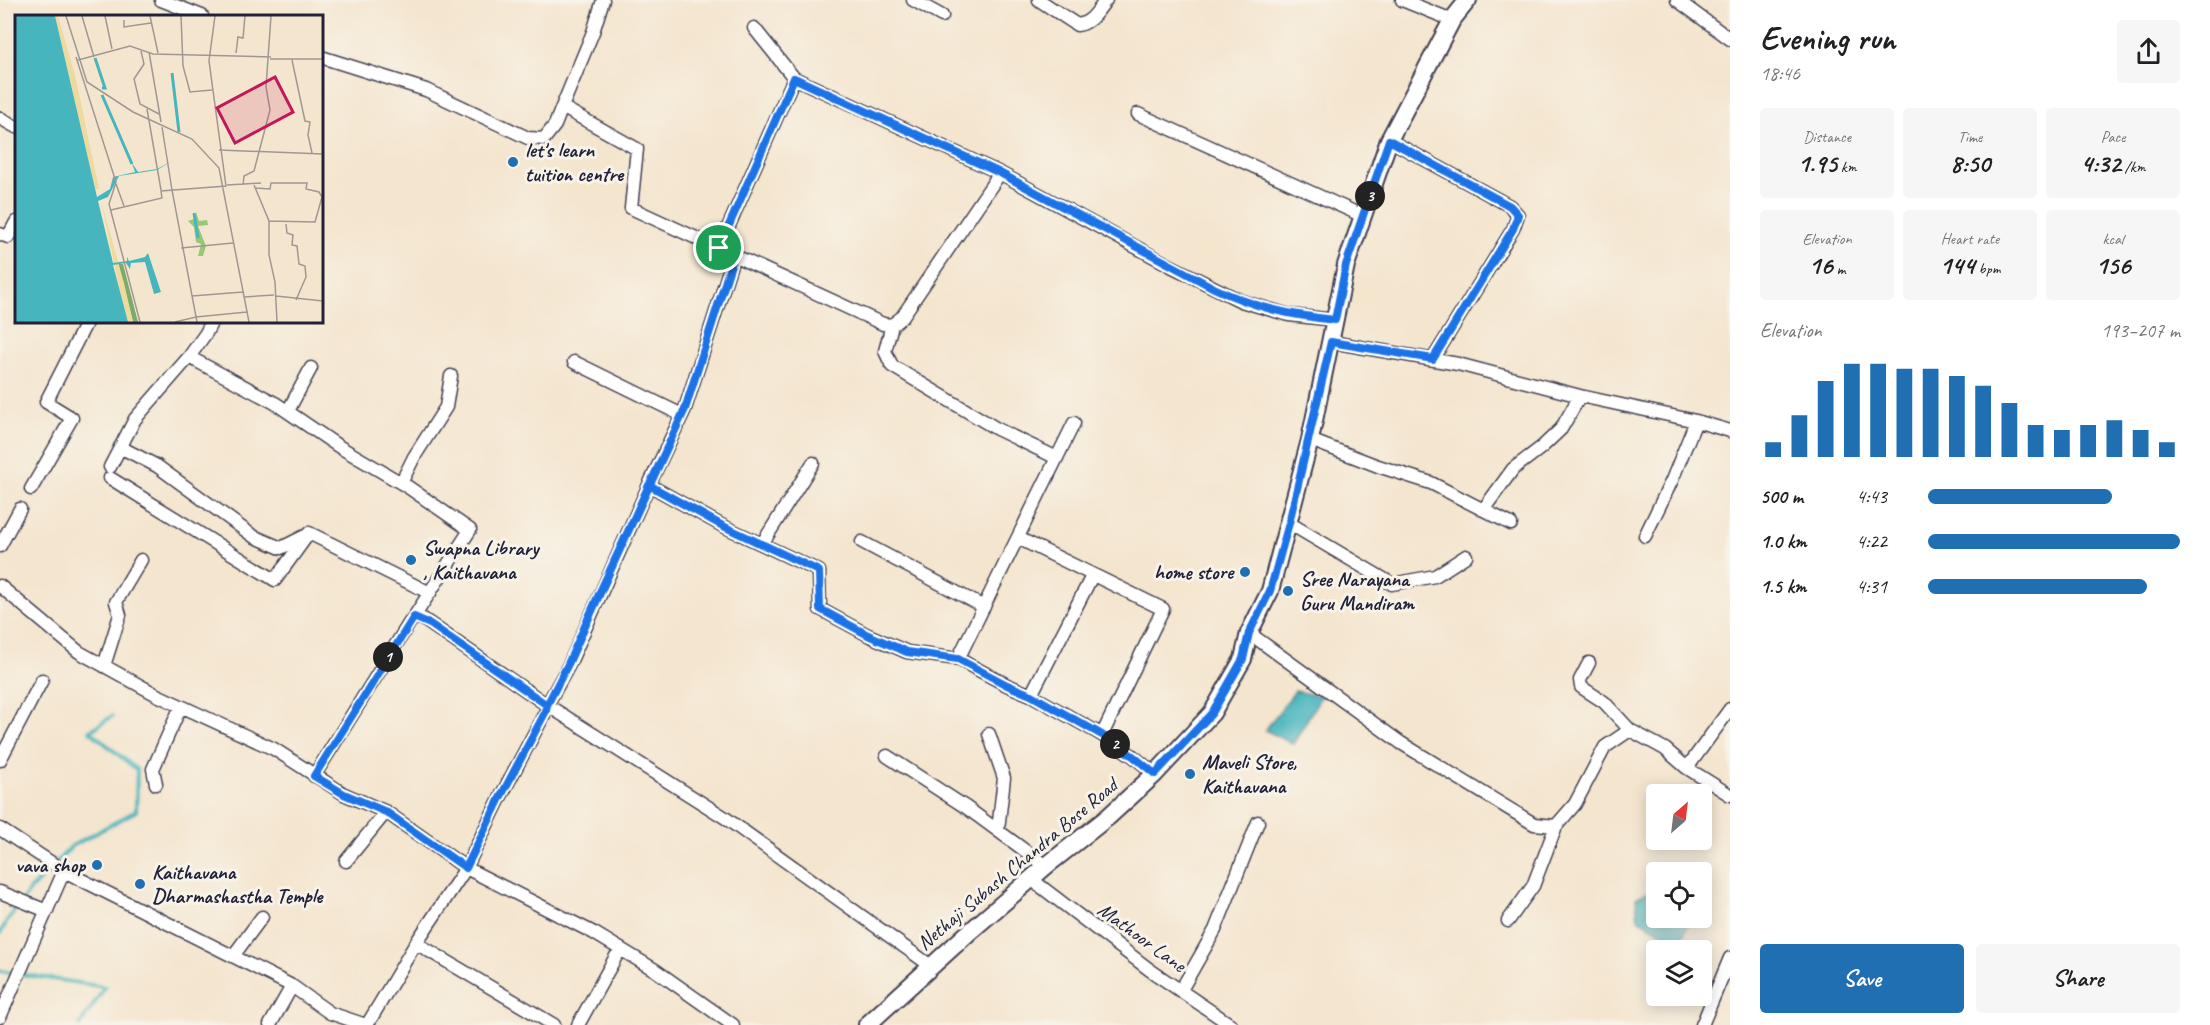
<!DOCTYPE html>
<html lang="en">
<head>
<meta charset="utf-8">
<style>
  :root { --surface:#fff; --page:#f6f6f6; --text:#202124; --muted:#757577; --accent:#1f6fb2 }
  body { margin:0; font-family:Caveat,sans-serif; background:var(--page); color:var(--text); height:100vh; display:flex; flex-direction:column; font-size:22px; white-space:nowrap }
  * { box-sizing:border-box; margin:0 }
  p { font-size:20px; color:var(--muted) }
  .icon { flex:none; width:33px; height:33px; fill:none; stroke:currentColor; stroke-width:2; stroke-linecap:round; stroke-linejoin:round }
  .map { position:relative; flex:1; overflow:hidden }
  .details { display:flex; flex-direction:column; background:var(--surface); width:480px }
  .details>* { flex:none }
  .needle { width:39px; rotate:28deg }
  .tools { position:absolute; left:1646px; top:784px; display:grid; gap:12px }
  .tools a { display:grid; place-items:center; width:66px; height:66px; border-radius:6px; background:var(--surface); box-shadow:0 3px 15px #0003; font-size:30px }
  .pin { position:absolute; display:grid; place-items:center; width:51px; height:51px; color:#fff; margin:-26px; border:3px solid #fff; border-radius:50%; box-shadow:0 2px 6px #0007 }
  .km { position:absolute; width:30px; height:30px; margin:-15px; border-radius:50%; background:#222; color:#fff; font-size:16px; line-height:30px; text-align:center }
  .round { display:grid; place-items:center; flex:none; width:63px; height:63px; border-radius:6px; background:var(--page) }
  .headline { display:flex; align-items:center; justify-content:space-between; height:102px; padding:0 30px }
  h1 { font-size:33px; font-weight:600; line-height:45px }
  .metrics { display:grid; grid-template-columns:repeat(3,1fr); gap:9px; height:102px; padding:6px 30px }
  .metrics div { display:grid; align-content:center; border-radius:6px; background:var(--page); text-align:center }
  .metrics b { font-size:26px; font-weight:600 }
  .metrics small { font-size:16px; font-weight:400 }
  .metrics p { font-size:16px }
  .chart { height:168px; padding:12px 30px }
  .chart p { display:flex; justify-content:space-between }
  .chart svg { width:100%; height:108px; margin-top:6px; stroke:var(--accent); stroke-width:6 }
  .cta { display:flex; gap:12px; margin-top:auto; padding:12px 30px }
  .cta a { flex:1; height:69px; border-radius:6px; background:var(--accent); color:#fff; font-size:24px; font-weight:600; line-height:69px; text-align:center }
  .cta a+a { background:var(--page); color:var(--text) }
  ul { padding:0 30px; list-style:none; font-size:20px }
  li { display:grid; grid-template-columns:96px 72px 1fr; align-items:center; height:45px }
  li i { height:15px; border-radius:8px; background:var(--accent) }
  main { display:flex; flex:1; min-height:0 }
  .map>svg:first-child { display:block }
</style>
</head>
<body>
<main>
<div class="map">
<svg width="1730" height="1025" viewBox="0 0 1730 1025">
  <rect width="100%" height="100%" fill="#f7f3e8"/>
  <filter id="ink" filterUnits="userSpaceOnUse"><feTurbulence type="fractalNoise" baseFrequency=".0167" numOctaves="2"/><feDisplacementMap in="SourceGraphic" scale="12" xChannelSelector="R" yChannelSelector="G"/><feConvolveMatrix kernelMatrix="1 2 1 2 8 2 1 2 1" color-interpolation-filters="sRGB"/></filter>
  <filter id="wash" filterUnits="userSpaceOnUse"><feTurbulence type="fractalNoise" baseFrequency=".008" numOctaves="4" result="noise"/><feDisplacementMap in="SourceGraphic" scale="24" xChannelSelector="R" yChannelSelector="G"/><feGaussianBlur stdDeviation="1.35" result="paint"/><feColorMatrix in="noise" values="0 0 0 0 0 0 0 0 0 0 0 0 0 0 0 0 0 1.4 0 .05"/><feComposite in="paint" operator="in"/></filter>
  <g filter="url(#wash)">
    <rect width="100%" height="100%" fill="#f4e5ce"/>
    <!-- water -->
    <path fill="#46b5bd" stroke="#346c7c" stroke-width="1.5" d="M1295,691L1321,696L1293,744L1265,730Z
      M1654,889H1656V918H1690L1681,944L1638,919L1636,898Z"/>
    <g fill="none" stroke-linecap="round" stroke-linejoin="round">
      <!-- stream -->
      <path stroke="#46b5bd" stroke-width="4" d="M0,934L7,921L31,889L72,846L136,811L137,770L90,731L112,716
        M0,971L105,987L80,1025"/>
    </g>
  </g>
  <g filter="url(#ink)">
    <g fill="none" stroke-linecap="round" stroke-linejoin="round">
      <defs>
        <path id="street" d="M161,0L202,16
          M913,0L942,16
          M1039,0L1077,25C1091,24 1098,10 1106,0
          M1402,0L1452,20
          M1677,0L1730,39
          M754,28L794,78L1000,173
          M321,57L426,90L528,138L544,139L555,125L562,107L637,149L631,208L883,324L892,325L902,317L1000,173L1169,265L1241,301L1289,315L1335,320
          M562,107L593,32L603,0
          M1138,114L1363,216
          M0,118L16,127
          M1389,140L1510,206L1518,215L1513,229L1433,359
          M0,234L8,237L16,222
          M719,248L794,78
          M212,321L206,333L189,357L275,403L338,446L408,487L470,530L414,617
          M892,325L885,351L892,366L997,429L1057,458
          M1331,342L1458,364L1580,396L1696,421L1730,431
          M574,362L682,415
          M288,411L311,368
          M1310,440L1378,466L1431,483L1511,524
          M120,447L157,466L253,536L281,548L305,536
          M110,467L135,419L189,357
          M110,478L275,580L309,533L430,593
          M401,483L414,457L446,407L451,376
          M649,485L685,409L734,255
          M31,489L72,418L46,402L87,321
          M1483,510L1513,469L1542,447L1561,429L1580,396
          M1289,523L1392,584L1435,576L1466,556
          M1645,536L1672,480L1696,421
          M1018,538L1163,609L1102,735
          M862,542L984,607
          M762,544L813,463
          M0,546L20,509
          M0,586L79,652L157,695L274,749L344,794L386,812L466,868L416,943L367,1025
          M1249,633L1401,743L1534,824L1556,826L1575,804L1605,747L1630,730L1665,749L1687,768L1730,795
          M958,659L1074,423
          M1589,663L1580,680L1581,687L1604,702L1630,730
          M104,666L120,615L116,602L141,560
          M1031,695L1092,576
          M989,734L1004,778L998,830
          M887,756L967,808L1046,866
          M0,760L42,680
          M1687,768L1730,709
          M314,776L410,622L414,617L423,619L547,705L724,817L931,966
          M156,784L153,769L181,706
          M0,829L64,871L292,986L270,1025
          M346,861L386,812
          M1031,879L1150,970L1231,1025
          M0,892L47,911
          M1508,921L1533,886L1556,826
          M416,943L554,1025
          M233,956L262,917
          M292,986L330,1013L366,1025
          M1181,990L1215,930L1258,822
          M0,1017L64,871
          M578,1025L620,949
          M733,1025L655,970L594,933L466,868L500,798L546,711L547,705L569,665L649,485L721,525L819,571L820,609L868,635L907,652L958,659L1007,685L1031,695L1102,735L1133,756L1155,774
          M1702,1025L1730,958"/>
        <path id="secondary" d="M867,1025L967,934L1046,866L1108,817L1155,774L1212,713L1243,659L1249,633L1270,591L1310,440L1346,265L1389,140L1452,20L1468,0"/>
      </defs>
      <!-- street casing -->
      <use href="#street" stroke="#423f51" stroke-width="15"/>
      <!-- secondary casing -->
      <use href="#secondary" stroke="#423f51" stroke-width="20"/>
      <!-- street -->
      <use href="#street" stroke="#fff" stroke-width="12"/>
      <!-- secondary -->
      <use href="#secondary" stroke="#fff" stroke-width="16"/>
    </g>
  </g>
  <g fill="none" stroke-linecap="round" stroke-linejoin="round" filter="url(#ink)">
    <defs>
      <path id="route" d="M719,248L734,255L685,409L600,592L568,664L547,705L546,711L500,798L466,868L386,812L344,794L314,776L414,617L430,624L547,705L568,664L649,485L721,525L819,571L820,609L868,635L907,652L958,659L1007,685L1031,695L1102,735L1133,756L1155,774L1212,713L1243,659L1249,633L1270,591L1289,523L1331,342L1433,359L1513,229L1518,215L1510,206L1389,140L1346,265L1335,320C1289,315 1256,308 1214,288L1000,173L794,78L719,248"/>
    </defs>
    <!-- route casing -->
    <use href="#route" stroke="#fff" stroke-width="12"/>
    <!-- route -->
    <use href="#route" stroke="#1a73e8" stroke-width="8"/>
  </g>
  <!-- markers -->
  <g fill="#1f6fb2" stroke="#f7f3e8" stroke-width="2">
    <circle cx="513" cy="162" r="6"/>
    <circle cx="411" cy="560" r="6"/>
    <circle cx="1245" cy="572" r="6"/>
    <circle cx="1288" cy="591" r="6"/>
    <circle cx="1190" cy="774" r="6"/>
    <circle cx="97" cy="865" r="6"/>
    <circle cx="140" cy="884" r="6"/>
  </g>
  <g text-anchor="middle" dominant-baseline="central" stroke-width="6" stroke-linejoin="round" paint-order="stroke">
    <!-- poi labels -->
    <g font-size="21" font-weight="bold" fill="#22223b" stroke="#f7f3e8" text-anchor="start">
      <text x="525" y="150">let's learn<tspan x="525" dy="24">tuition centre</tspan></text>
      <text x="423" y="548">Swapna Library<tspan x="423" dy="24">, Kaithavana</tspan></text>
      <text x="1233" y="572" text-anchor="end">home store</text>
      <text x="1300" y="579">Sree Narayana<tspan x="1300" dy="24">Guru Mandiram</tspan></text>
      <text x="1202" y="762">Maveli Store,<tspan x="1202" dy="24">Kaithavana</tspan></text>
      <text x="85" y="865" text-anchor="end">vava shop</text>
      <text x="152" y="872">Kaithavana<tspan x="152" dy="24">Dharmashastha Temple</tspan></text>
    </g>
    <!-- street labels -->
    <g font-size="21" fill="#22223b" stroke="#f7f3e8">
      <text transform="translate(1017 864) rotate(-40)">Nethaji Subash Chandra Bose Road</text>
      <text transform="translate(1142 937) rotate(36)">Mathoor Lane</text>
    </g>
  </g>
  <!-- overview -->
  <g transform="translate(15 15)">
    <rect width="308" height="308" fill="#f4e5ce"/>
    <path d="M181,197L184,206L192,205L193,210L183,211L191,231L188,241H183L186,229L181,227L179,212L173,206L179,204Z" fill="#97c777"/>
    <path d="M103,249H108L123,307H118Z" fill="#79ac68"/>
    <path d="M40,1H43L60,60L84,174H80ZM86,186L109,268L118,307H113L108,291Z" fill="#eeda9e"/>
    <path d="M0,1H40L82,182L95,174L98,162L120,157L117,148L123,157L142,154L157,146L142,155L104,161L93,182L83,186L98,248L112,246V242L114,246L130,242L133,238L146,277L139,279L130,247L116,248L115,254L111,248L98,250L113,307H0Z" fill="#46b5bd"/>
    <path fill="none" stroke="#46b5bd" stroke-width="3" d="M80,43L90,73H87M157,58L164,117M87,80L117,149M179,198L183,223"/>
    <path fill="none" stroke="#a09793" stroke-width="1.5" d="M51,1L72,67L118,97L177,124L204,153L234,307M67,1L79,42M90,1L97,34M135,1L143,38M166,1L168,51L175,77L197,75M109,5V12L136,8M126,36L129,49L119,64L125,89L144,99M134,37L146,107M221,38L223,22L228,23L230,1M61,42L101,167L94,189L125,307M255,44H308M63,45L115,31L138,39L256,42M277,45L290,106L295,107L293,120L297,138M132,94L146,175M147,112L157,175M204,135L308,139M101,169L109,191M212,170L246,168M228,170L229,161L239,156L255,95L251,72L256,1M239,170L254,206V240L260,267L262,307M240,173L255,174L256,168H292L291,174L304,177L307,182L300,207L254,206M157,175L182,307M96,195L147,183L146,176L211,171L194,46L200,1M271,209L272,218L278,220L277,230L282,231L284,249L290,251L291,262L281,285M166,233L218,228M177,281L228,277M261,281L308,286M229,282L259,280M181,302L232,297M160,307L181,302"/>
    <path fill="#c2185b" fill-opacity="0.15" stroke="#c2185b" stroke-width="3" d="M260,62L278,97L220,128L202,93Z"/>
    <rect width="308" height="308" fill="none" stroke="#22223b" stroke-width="3"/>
  </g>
</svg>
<div class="tools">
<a><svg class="needle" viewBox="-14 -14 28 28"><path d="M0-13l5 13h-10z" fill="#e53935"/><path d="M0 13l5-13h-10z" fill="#757577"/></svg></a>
<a><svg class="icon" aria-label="locate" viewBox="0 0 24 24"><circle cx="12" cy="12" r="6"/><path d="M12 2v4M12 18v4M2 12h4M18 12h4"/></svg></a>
<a><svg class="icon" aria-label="layers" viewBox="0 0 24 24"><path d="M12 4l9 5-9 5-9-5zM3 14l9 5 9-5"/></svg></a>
</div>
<div class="pin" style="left:719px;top:248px;background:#1e9e55"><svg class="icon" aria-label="arrive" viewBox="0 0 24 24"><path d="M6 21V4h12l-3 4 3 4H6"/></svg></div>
<b class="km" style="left:388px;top:657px">1</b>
<b class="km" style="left:1115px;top:744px">2</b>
<b class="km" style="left:1370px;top:196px">3</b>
</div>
<section class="details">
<div class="headline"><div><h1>Evening run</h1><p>18:46</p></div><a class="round"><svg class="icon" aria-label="share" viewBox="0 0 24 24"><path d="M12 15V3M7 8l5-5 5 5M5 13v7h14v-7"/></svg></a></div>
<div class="metrics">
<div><p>Distance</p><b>1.95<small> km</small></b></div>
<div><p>Time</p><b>8:50</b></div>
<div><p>Pace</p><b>4:32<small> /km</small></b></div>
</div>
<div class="metrics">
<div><p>Elevation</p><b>16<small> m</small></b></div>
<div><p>Heart rate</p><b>144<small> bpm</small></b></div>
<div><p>kcal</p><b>156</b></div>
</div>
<div class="chart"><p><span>Elevation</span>193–207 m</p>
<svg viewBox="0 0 160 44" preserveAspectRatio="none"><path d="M5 44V38M15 44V27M25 44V13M35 44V6M45 44V6M55 44V8M65 44V8M75 44V11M85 44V15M95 44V22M105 44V31M115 44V33M125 44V31M135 44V29M145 44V33M155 44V38"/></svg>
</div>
<ul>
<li><b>500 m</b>4:43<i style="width:73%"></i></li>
<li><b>1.0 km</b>4:22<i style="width:100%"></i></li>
<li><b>1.5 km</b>4:31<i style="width:87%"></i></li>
</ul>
<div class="cta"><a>Save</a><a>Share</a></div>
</section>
</main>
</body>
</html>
